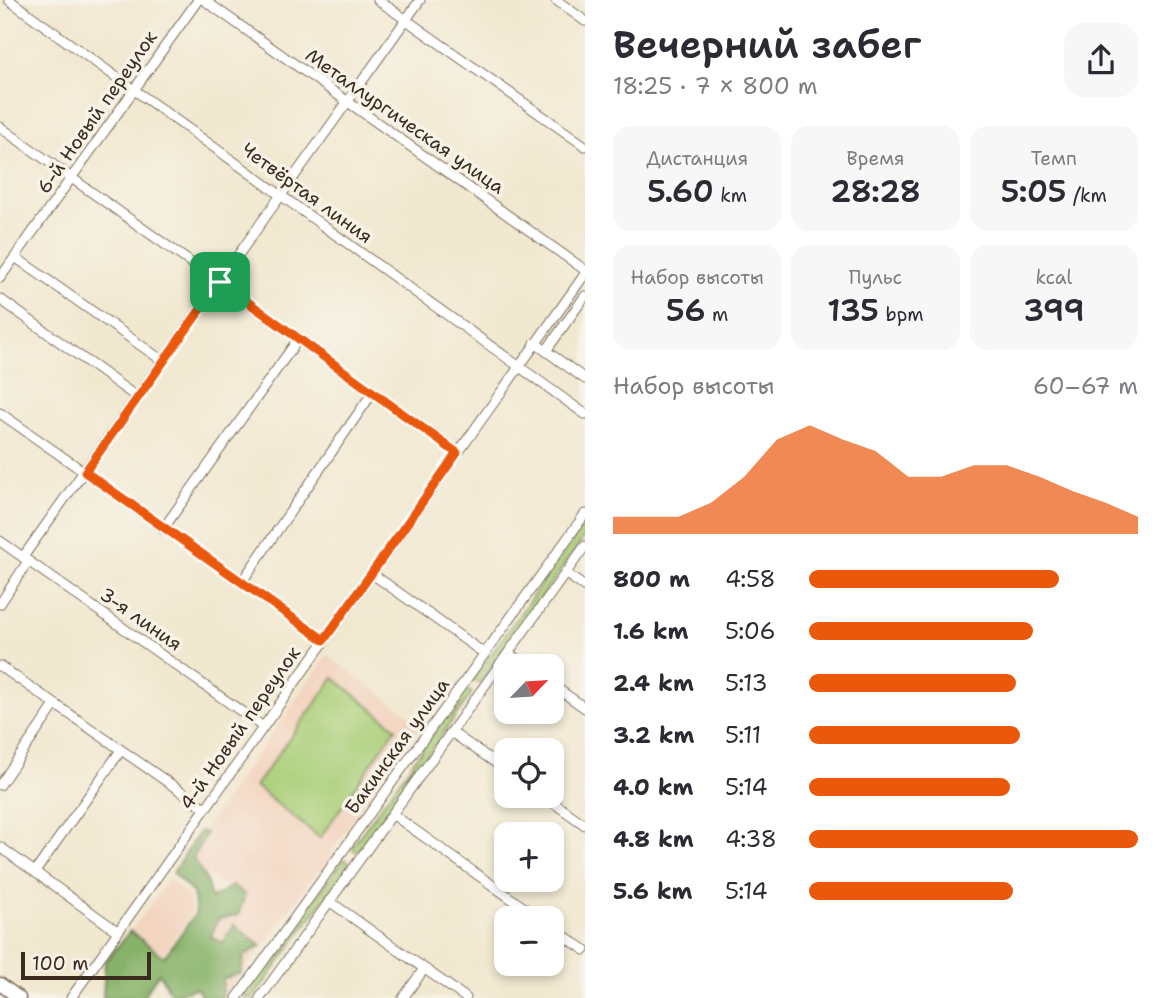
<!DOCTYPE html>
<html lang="ru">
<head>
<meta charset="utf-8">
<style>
  :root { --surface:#fff; --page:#f7f7f7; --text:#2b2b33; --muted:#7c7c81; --accent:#ea580c }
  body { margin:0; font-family:"Shantell Sans",sans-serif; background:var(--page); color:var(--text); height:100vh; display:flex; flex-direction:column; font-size:26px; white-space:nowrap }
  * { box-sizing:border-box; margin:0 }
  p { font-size:23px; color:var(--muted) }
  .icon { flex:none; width:38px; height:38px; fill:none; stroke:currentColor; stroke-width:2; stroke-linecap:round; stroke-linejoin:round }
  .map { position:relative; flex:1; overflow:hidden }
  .sheet { display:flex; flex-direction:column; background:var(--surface); width:581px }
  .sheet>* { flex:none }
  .needle { width:46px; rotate:65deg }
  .tools { position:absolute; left:494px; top:654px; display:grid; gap:14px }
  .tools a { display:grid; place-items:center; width:70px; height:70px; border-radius:14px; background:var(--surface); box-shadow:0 4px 10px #0003; font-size:35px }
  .scale { position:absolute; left:21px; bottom:18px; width:130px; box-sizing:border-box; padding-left:7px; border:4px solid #3b2a1e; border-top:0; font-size:19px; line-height:24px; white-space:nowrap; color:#3b2a1e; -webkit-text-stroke:5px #f7f3e8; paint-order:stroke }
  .pin { position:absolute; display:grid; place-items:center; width:60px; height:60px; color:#fff; margin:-30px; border-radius:14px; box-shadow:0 4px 10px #0006 }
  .round { display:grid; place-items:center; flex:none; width:74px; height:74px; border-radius:21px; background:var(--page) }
  .summary { display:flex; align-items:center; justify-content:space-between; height:119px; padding:0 28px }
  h1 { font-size:38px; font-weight:600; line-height:52px }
  .metrics { display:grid; grid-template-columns:repeat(3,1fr); gap:10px; height:119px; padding:7px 28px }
  .metrics div { display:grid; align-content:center; border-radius:18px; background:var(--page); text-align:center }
  .metrics b { font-size:30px; font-weight:600 }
  .metrics small { font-size:19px; font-weight:400 }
  .metrics p { font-size:19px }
  .chart { height:196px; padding:14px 28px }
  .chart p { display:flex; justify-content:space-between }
  .chart svg { width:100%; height:126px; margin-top:7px; fill:var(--accent); opacity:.7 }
  ul { padding:0 28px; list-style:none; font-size:23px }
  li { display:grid; grid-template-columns:112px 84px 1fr; align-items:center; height:52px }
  li i { height:18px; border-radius:9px; background:var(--accent) }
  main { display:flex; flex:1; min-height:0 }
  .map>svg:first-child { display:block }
</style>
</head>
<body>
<main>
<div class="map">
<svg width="585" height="998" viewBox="0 0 585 998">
  <rect width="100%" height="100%" fill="#f7f3e8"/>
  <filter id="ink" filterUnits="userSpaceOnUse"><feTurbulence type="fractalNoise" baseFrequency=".0143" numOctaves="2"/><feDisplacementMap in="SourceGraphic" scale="14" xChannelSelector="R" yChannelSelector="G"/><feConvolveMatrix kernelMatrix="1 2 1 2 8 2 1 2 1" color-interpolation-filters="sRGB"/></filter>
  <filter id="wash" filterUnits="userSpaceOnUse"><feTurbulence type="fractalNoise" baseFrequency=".00686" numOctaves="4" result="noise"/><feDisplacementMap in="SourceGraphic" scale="28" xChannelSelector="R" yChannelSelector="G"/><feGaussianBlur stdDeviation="1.57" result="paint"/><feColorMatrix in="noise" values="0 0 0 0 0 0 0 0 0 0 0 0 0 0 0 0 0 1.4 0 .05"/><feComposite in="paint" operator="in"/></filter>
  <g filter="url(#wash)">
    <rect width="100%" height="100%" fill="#f1e8d0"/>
    <!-- built -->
    <path fill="#f3d4bf" d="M327,655L421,724L330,852L334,855L322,872L318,870L225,998H217L178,970L233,893L184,858Z
      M168,879L189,895L192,912L163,954L132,930Z"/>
    <!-- green -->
    <path fill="#aacf79" stroke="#727c4c" stroke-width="2" d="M585,523V536L479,684L473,680Z
      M334,678L396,728L320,838L255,786Z
      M466,689L472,693L357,852L351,848Z
      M344,859L350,863L253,998H244Z"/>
    <!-- forest -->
    <path fill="#87b269" stroke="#616e44" stroke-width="2" d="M200,831L206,833L193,858L206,880L211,899L232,886L245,895L238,915L218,919L211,937L223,943L234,925L261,946L244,956L241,973L223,979L222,998H204L196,988L172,995L159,973L142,998H103L105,962L130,931L164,957L196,913L193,893L173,873Z"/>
  </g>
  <g filter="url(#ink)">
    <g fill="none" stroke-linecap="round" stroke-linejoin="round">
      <defs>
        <path id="minor" d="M9,0L585,414
          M204,0L585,270
          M378,0L585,146
          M556,0L585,21
          M0,127L457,452
          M15,257L163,361
          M0,278L198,0
          M0,299L138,398
          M535,343L585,379
          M546,351L585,296
          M0,413L324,640
          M163,529L299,338
          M0,541L262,726
          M23,557L420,0
          M371,573L485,654
          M565,573L585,587
          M241,583L373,392
          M0,604L28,561
          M508,653L528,667
          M0,666L205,808
          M551,684L585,708
          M451,732L506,770
          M0,785L55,705
          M544,796L585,825
          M392,814L540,919
          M0,847L117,931
          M35,872L121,750
          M329,901L466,998
          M551,927L585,950
          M71,998L585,274
          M237,998L585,514
          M260,998L585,546
          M403,998L424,969"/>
        <path id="major" d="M0,984L19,998"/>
      </defs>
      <!-- minor casing -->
      <use href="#minor" stroke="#7b6c5c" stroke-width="11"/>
      <!-- major casing -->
      <use href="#major" stroke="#7b6c5c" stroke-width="15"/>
      <!-- minor -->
      <use href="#minor" stroke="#fff" stroke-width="9"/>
      <!-- major -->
      <use href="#major" stroke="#fff" stroke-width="12"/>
    </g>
  </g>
  <g fill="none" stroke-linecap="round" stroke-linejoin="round" filter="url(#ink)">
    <defs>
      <path id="route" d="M220,282L457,453L324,640L85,472Z"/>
    </defs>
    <!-- route casing -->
    <use href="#route" stroke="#fff" stroke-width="14"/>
    <!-- route -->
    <use href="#route" stroke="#ea580c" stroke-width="9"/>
  </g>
  <g text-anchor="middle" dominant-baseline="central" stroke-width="7" stroke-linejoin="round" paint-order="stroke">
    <!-- street labels -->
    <g font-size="19" fill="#3b2a1e" stroke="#f7f3e8">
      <text transform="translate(97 112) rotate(-55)">6-й Новый переулок</text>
      <text transform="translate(405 121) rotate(35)">Металлургическая улица</text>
      <text transform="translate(307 193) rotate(36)">Четвёртая линия</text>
      <text transform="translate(141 619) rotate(35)">3-я линия</text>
      <text transform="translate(240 728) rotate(-55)">4-й Новый переулок</text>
      <text transform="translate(397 746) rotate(-54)">Бакинская улица</text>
    </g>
  </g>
</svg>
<div class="tools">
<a><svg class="needle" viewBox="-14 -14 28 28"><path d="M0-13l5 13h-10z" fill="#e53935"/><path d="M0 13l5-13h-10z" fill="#7c7c81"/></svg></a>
<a><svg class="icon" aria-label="locate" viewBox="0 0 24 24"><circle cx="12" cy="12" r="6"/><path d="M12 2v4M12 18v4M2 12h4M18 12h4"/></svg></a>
<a>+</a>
<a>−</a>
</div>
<div class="scale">100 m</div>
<div class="pin" style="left:220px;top:282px;background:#1e9e55"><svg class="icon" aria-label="arrive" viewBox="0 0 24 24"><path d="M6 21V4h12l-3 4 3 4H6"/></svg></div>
</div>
<section class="sheet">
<div class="summary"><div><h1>Вечерний забег</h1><p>18:25 · 7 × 800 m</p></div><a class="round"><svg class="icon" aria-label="share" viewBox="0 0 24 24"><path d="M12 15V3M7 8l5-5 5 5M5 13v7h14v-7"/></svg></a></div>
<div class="metrics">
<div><p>Дистанция</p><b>5.60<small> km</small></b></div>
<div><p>Время</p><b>28:28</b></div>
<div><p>Темп</p><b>5:05<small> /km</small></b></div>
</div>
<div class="metrics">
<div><p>Набор высоты</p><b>56<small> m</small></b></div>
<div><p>Пульс</p><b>135<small> bpm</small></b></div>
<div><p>kcal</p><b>399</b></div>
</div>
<div class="chart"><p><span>Набор высоты</span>60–67 m</p>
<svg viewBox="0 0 160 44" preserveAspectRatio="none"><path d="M0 44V38L10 38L20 38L30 33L40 24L50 11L60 6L70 11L80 15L90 24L100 24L110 20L120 20L130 24L140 29L150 33L160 38V44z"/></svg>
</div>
<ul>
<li><b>800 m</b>4:58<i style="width:76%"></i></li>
<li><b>1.6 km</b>5:06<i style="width:68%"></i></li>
<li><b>2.4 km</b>5:13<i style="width:63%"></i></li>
<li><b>3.2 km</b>5:11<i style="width:64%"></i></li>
<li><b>4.0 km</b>5:14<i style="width:61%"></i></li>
<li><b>4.8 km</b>4:38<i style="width:100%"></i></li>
<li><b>5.6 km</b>5:14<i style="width:62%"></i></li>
</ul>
</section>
</main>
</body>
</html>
